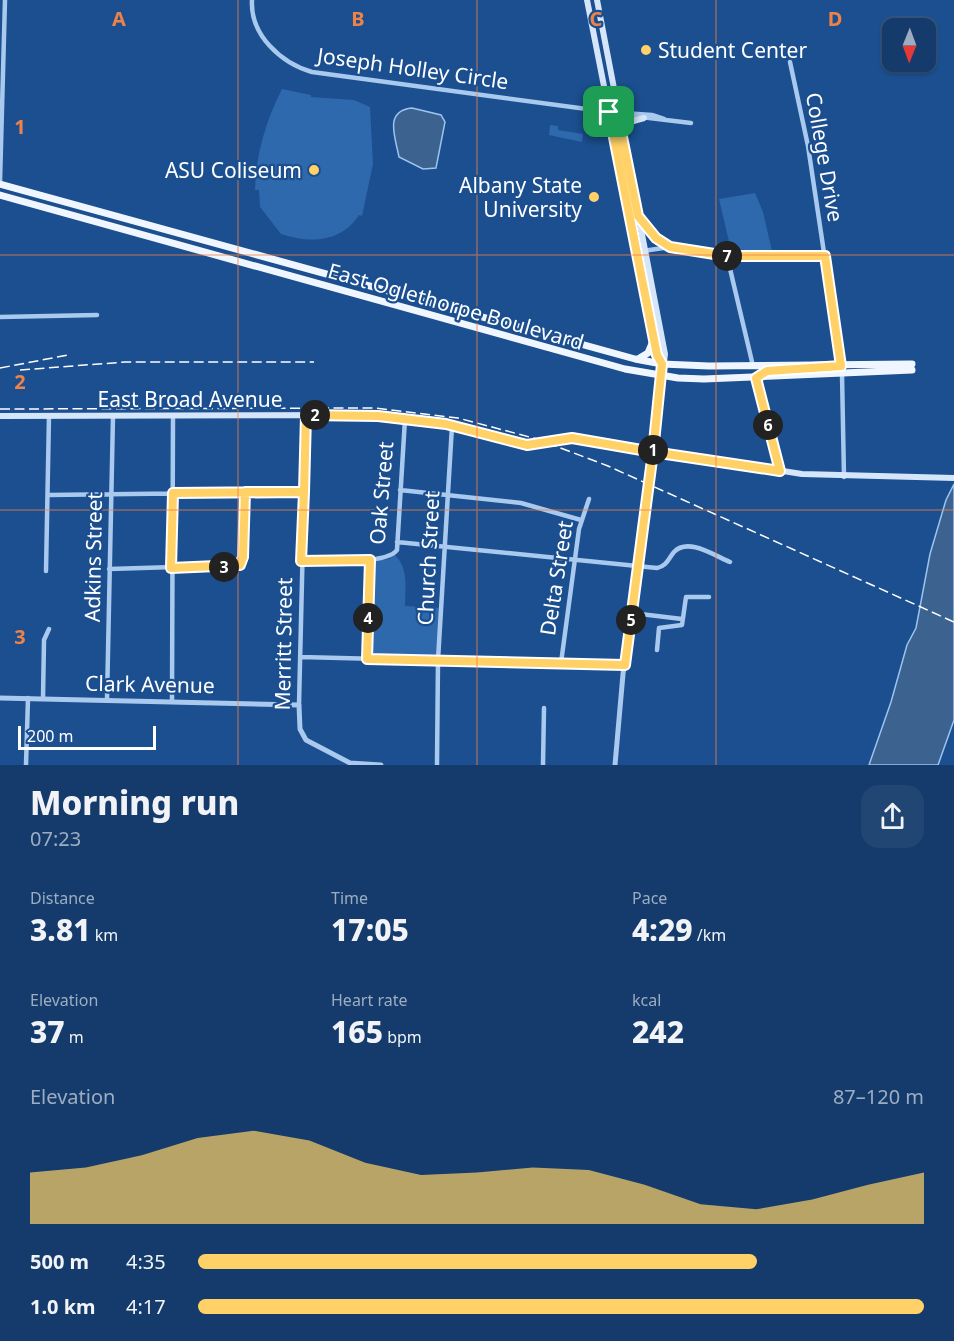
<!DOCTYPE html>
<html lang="en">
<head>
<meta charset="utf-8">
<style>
  :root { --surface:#143b6b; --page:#214673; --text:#f1f3f6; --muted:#9dadc1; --line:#33557e; --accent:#ffd166 }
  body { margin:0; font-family:"Noto Sans",sans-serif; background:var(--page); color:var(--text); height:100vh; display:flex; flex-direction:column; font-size:22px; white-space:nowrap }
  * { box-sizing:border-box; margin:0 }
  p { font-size:20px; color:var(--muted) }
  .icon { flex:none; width:33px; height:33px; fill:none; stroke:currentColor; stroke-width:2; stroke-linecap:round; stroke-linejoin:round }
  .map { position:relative; height:765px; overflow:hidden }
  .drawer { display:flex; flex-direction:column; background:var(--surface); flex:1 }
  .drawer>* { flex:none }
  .needle { width:39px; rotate:181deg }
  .controls { position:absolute; left:882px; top:18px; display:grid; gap:12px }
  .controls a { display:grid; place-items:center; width:54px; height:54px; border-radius:12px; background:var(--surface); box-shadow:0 2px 4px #0004,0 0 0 2px var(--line); font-size:30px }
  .scale { position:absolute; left:18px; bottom:15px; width:138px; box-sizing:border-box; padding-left:6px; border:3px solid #fff; border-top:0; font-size:16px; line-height:21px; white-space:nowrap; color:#fff; -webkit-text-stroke:4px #1b4f8f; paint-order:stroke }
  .pin { position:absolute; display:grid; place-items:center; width:51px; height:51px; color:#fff; margin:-26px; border-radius:12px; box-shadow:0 3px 9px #0006 }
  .km { position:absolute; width:30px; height:30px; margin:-15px; border-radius:50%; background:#222; color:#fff; font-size:16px; line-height:30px; text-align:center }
  .round { display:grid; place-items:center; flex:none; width:63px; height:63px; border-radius:18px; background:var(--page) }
  .summary { display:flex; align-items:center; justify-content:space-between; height:102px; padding:0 30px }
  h1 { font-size:33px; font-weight:800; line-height:45px }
  .stats { display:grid; grid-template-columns:repeat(3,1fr); gap:9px; height:102px; padding:6px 30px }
  .stats div { display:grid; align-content:center }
  .stats b { font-size:30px; font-weight:800 }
  .stats small { font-size:16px; font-weight:400 }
  .stats p { font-size:16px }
  .chart { height:168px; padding:12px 30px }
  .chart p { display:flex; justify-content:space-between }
  .chart svg { width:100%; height:108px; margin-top:6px; fill:var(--accent); opacity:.7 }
  ul { padding:0 30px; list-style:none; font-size:20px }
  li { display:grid; grid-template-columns:96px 72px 1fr; align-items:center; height:45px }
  li i { height:15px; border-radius:8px; background:var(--accent) }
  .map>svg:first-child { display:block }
</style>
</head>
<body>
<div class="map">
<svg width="954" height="765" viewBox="0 0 954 765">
  <rect width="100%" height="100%" fill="#1b4f8f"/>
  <!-- green -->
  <path fill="#2e69ad" d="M282,89L311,95V97L354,100L370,107L373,164L362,216L359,215C342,242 310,244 281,234L260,207L259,190H255C256,153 266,121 282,89Z
    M550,125L558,126V130L583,134L582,142L549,135Z
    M755,193L763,212L772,251L731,250L719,199Z
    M395,555C409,569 405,588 405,606L442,608L438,660L368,658L371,561L389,559Z"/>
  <!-- water -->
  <path fill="#3c6290" stroke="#9cc4f0" stroke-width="1.5" d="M412,108L441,115L445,122L436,168L423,169L399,157C395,136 384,111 412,108Z
    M954,484V720L938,765H869L891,702L907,645L916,628L930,554L946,500Z"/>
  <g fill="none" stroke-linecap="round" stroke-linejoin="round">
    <!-- minor -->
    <path stroke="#a9c9ee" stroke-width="4.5" d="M252,0C250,35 281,63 312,72L609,112L652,115L664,119
      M790,62L808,146L841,366
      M624,115L691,123
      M0,182L5,0
      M636,252L670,247L727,256H825
      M727,256L753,366
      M0,317L97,315
      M842,374L844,477
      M756,378L780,471
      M400,490L521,503L581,520
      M48,495L304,492
      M397,542L657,568C667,566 668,559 674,552C688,537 715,556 730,562
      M301,561C320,561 387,565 397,550L405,419
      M109,569L240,565L243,557L245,493
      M46,571L49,416
      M632,613L682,619
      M657,650L659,628L682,625L686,597H709
      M300,657L625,665
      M367,659L370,560
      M561,663L579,529L589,499
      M43,698L44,640L49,629
      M107,700L113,416
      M172,701L173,416
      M299,705L306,415
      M26,765L28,698
      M437,765L438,660L452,426
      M543,765L544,708"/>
    <!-- tertiary -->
    <path stroke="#a9c9ee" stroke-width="5" d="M0,698L299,705L300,729L306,740L350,763L381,765
      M615,765L623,674L653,452"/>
    <!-- secondary -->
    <path stroke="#d6e6fa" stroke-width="6" d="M587,0L657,355L662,364
      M597,0L665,354L653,452
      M624,136L630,122L644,118
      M641,219L652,235L670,247
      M0,416L378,415L446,425L527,445L572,438L802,474L954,478"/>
    <!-- primary -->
    <path stroke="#f0f6ff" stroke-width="7" d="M0,184L635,359L662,364L709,366L912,364
      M0,195L625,369L678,378L704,379L912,370
      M638,359L648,353L654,339
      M756,378L763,372L779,370"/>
    <!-- rail -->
    <path stroke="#fff" stroke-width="1.5" stroke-dasharray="10 4.5" stroke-linecap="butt" d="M0,368L68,355
      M20,370L125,362H314
      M0,409L374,408L458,418L537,439L608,466L954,622"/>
  </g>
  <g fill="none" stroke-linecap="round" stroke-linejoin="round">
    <defs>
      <path id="route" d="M609,112L657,355L662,364L653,452L572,438L527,445L446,424L378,416L306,415L304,492L173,493L171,568L240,565L243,557L245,492H304L301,561L370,560L367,659L625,665L653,452L780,471L756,378L767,371L841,366L825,256H727L670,247L656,238L638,216L617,112H609"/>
    </defs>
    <!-- route casing -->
    <use href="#route" stroke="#fff" stroke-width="12"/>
    <!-- route -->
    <use href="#route" stroke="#ffd166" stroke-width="8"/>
  </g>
  <!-- grid -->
  <path fill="none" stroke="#ee8249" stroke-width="1.5" stroke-opacity="0.55" d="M238,0V765M477,0V765M716,0V765M0,255H954M0,510H954"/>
  <!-- markers -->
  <g fill="#ffd166" stroke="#1b4f8f" stroke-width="2">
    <circle cx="646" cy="50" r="6"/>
    <circle cx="314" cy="170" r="6"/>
    <circle cx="594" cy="197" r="6"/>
  </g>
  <g text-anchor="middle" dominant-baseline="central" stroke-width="4.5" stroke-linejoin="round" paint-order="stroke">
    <!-- poi labels -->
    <g font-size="21" fill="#fff" stroke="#1b4f8f" text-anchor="end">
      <text x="658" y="50" text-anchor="start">Student Center</text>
      <text x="302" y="170">ASU Coliseum</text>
      <text x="582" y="185">Albany State<tspan x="582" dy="24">University</tspan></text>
    </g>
    <!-- street labels -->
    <g font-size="21" fill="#fff" stroke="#1b4f8f">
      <text transform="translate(413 68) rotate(8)">Joseph Holley Circle</text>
      <text transform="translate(825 157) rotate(80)">College Drive</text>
      <text transform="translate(456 306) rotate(16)">East Oglethorpe Boulevard</text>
      <text x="190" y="399">East Broad Avenue</text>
      <text transform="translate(381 493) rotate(-85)">Oak Street</text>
      <text transform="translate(93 557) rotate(-89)">Adkins Street</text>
      <text transform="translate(428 558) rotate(-87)">Church Street</text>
      <text transform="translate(556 578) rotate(-81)">Delta Street</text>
      <text transform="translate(283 644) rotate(-89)">Merritt Street</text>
      <text transform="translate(150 684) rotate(1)">Clark Avenue</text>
    </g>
  </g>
  <g font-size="20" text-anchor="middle" font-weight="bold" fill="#ee8249" stroke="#1b4f8f" stroke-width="4.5" stroke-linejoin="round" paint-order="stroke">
    <text x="119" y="26">A</text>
    <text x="358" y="26">B</text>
    <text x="596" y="26">C</text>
    <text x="835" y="26">D</text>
    <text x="20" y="134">1</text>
    <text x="20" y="389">2</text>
    <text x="20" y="644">3</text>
  </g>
</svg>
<div class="controls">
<a><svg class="needle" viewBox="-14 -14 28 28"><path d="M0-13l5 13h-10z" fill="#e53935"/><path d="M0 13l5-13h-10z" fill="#9dadc1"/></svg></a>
</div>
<div class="scale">200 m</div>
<div class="pin" style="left:609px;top:112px;background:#1e9e55"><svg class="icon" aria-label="arrive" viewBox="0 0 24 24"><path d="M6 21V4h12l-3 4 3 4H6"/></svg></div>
<b class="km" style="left:653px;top:450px">1</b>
<b class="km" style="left:315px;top:415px">2</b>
<b class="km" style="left:224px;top:567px">3</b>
<b class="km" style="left:368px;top:618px">4</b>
<b class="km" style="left:631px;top:620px">5</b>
<b class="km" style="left:768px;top:425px">6</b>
<b class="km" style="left:727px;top:256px">7</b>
</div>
<section class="drawer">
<div class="summary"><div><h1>Morning run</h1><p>07:23</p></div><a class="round"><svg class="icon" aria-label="share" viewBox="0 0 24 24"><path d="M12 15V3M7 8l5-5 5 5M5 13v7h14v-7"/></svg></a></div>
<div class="stats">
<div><p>Distance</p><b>3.81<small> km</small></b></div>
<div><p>Time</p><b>17:05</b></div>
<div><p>Pace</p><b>4:29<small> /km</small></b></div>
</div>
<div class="stats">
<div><p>Elevation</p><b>37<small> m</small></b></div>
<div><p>Heart rate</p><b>165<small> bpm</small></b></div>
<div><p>kcal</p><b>242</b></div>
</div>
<div class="chart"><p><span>Elevation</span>87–120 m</p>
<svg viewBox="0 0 160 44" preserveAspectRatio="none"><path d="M0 44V23L10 21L20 16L30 9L40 6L50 10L60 19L70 24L80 23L90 21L100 22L110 28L120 36L130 38L140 34L150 28L160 23V44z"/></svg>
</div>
<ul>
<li><b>500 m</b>4:35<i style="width:77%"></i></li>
<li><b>1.0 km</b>4:17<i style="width:100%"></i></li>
</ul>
</section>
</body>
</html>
